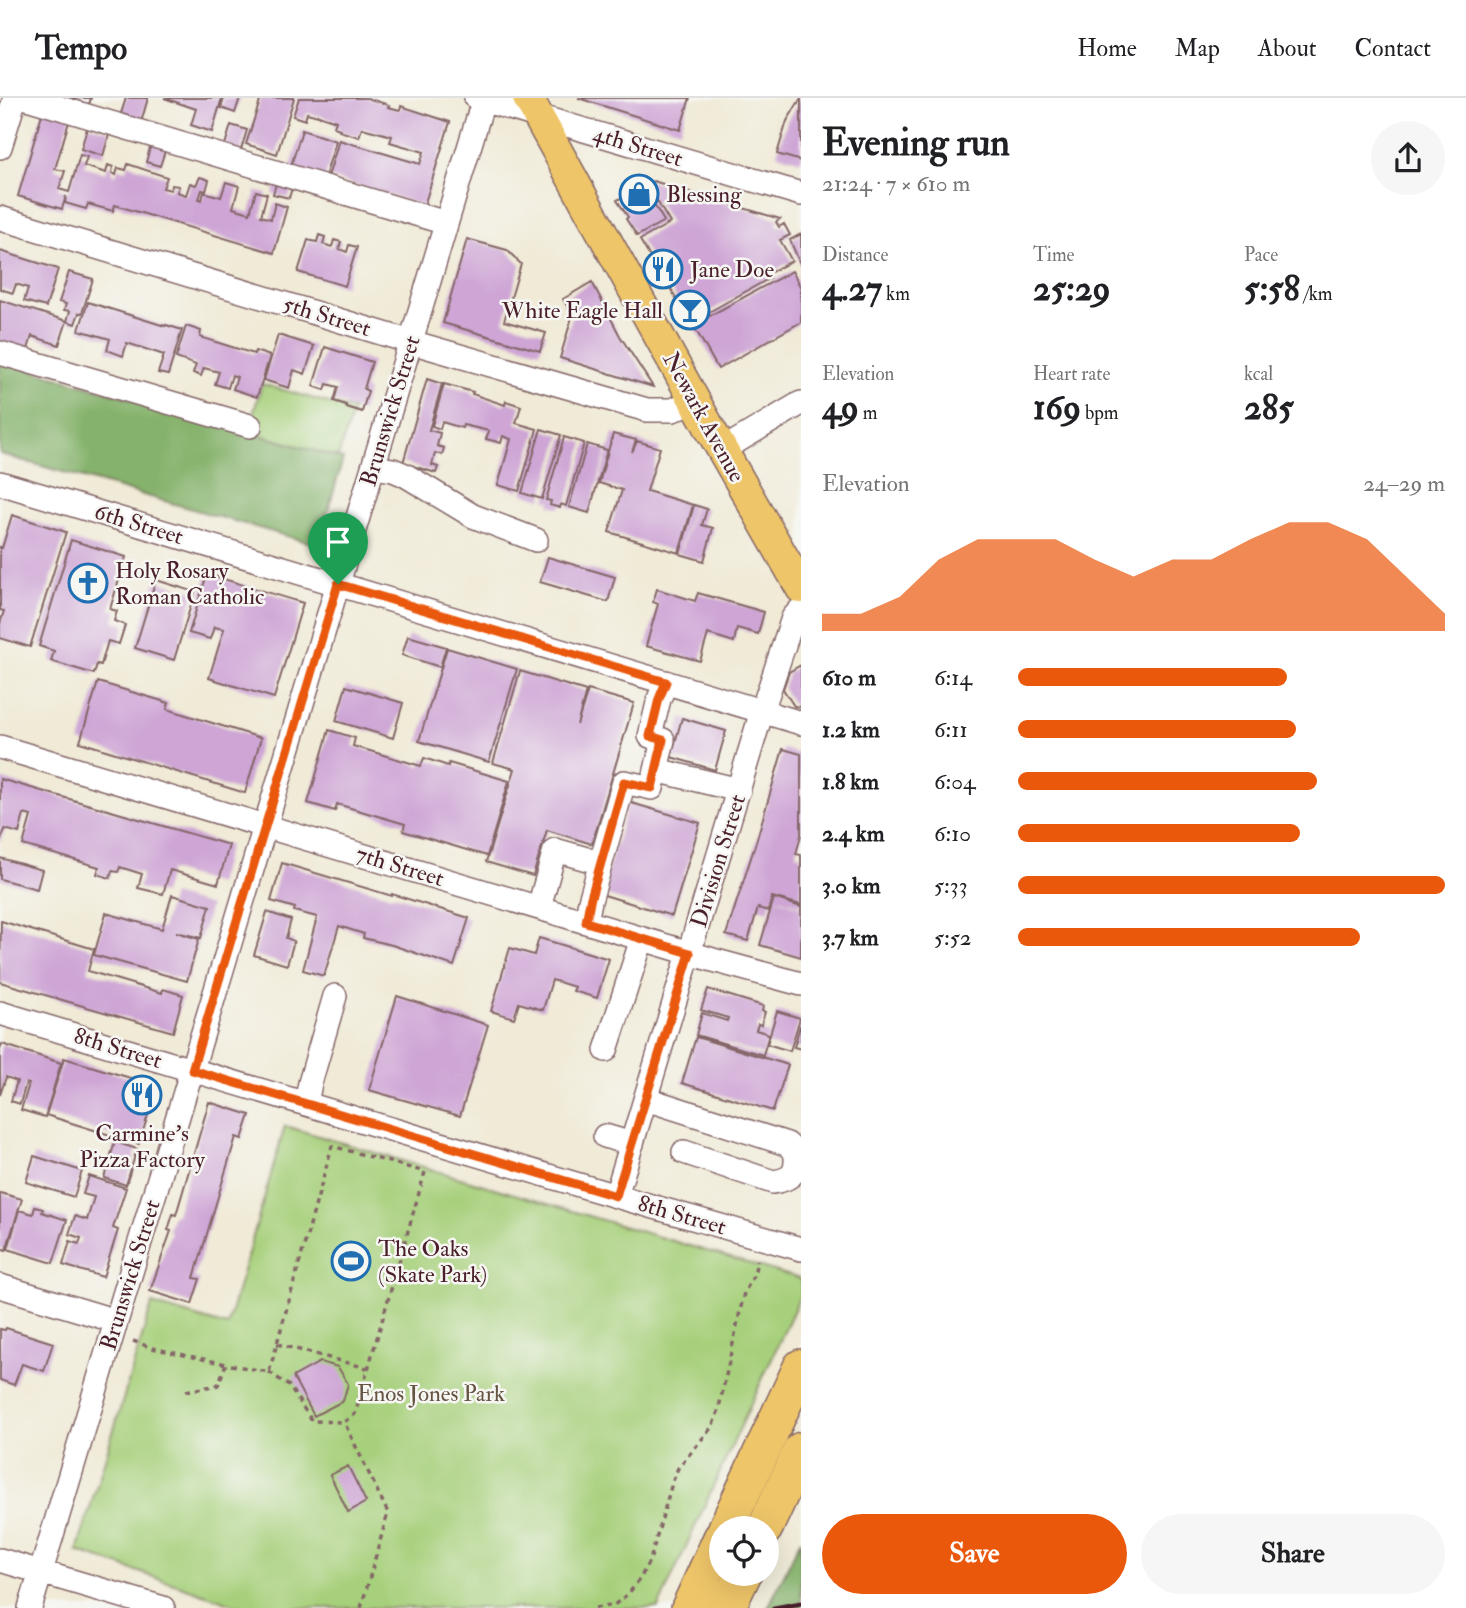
<!DOCTYPE html>
<html lang="en">
<head>
<meta charset="utf-8">
<style>
  :root { --surface:#fff; --page:#f6f6f6; --text:#202124; --muted:#757577; --line:#e0e0e0; --accent:#ea580c }
  body { margin:0; font-family:"IM FELL Double Pica",serif; background:var(--page); color:var(--text); height:100vh; display:flex; flex-direction:column; font-size:26px; white-space:nowrap }
  * { box-sizing:border-box; margin:0 }
  p { font-size:23px; color:var(--muted) }
  .icon { flex:none; width:38px; height:38px; fill:none; stroke:currentColor; stroke-width:2; stroke-linecap:round; stroke-linejoin:round }
  .map { position:relative; flex:1; overflow:hidden }
  .panel { display:flex; flex-direction:column; background:var(--surface); width:665px }
  .panel>* { flex:none }
  .controls { position:absolute; left:709px; top:1418px; display:grid; gap:14px }
  .controls a { display:grid; place-items:center; width:70px; height:70px; border-radius:50%; background:var(--surface); box-shadow:0 7px 28px #0002; font-size:35px }
  .pin { position:absolute; display:grid; place-items:center; width:60px; height:60px; color:#fff; margin:-72px -30px; border-radius:50% 50% 50% 0; rotate:-45deg; box-shadow:0 0 7px #0007 }
  .pin .icon { rotate:45deg }
  .round { display:grid; place-items:center; flex:none; width:74px; height:74px; border-radius:37px; background:var(--page) }
  .head { display:flex; align-items:center; justify-content:space-between; height:119px; padding:0 21px }
  h1 { font-size:38px; font-weight:800; line-height:52px }
  .stats { display:grid; grid-template-columns:repeat(3,1fr); gap:10px; height:119px; padding:7px 21px }
  .stats div { display:grid; align-content:center }
  .stats b { font-size:35px; font-weight:800 }
  .stats small { font-size:19px; font-weight:400 }
  .stats p { font-size:19px }
  .chart { height:196px; padding:14px 21px }
  .chart p { display:flex; justify-content:space-between }
  .chart svg { width:100%; height:126px; margin-top:7px; fill:var(--accent); opacity:.7 }
  .action { display:flex; gap:14px; margin-top:auto; padding:14px 21px }
  .action a { flex:1; height:80px; border-radius:42px; background:var(--accent); color:#fff; font-size:28px; font-weight:800; line-height:80px; text-align:center }
  .action a+a { background:var(--page); color:var(--text) }
  ul { padding:0 21px; list-style:none; font-size:23px }
  li { display:grid; grid-template-columns:112px 84px 1fr; align-items:center; height:52px }
  li i { height:18px; border-radius:9px; background:var(--accent) }
  header { display:flex; align-items:center; gap:42px; box-sizing:border-box; height:98px; padding:0 35px; background:var(--surface); border-bottom:2px solid var(--line) }
  header strong { font-size:33px }
  nav { display:flex; gap:38px; margin-inline-start:auto; font-size:24px }
  main { display:flex; flex:1; min-height:0 }
  .map>svg:first-child { display:block }
</style>
</head>
<body>
<header>
<strong>Tempo</strong>
<nav><a>Home</a><a>Map</a><a>About</a><a>Contact</a></nav>
</header>
<main>
<div class="map">
<svg width="801" height="1510" viewBox="0 0 801 1510">
  <rect width="100%" height="100%" fill="#f6f6f2"/>
  <filter id="ink" filterUnits="userSpaceOnUse"><feTurbulence type="fractalNoise" baseFrequency=".0143" numOctaves="2"/><feDisplacementMap in="SourceGraphic" scale="14" xChannelSelector="R" yChannelSelector="G"/><feConvolveMatrix kernelMatrix="1 2 1 2 8 2 1 2 1" color-interpolation-filters="sRGB"/></filter>
  <filter id="wash" filterUnits="userSpaceOnUse"><feTurbulence type="fractalNoise" baseFrequency=".00686" numOctaves="4" result="noise"/><feDisplacementMap in="SourceGraphic" scale="28" xChannelSelector="R" yChannelSelector="G"/><feGaussianBlur stdDeviation="1.57" result="paint"/><feColorMatrix in="noise" values="0 0 0 0 0 0 0 0 0 0 0 0 0 0 0 0 0 1.4 0 .05"/><feComposite in="paint" operator="in"/></filter>
  <g filter="url(#wash)">
    <rect width="100%" height="100%" fill="#f0ead6"/>
    <!-- green -->
    <path fill="#a7d07c" stroke="#787854" stroke-width="2" d="M262,286L353,312L338,359L248,334Z
      M285,1028L801,1181V1196L658,1510H245L77,1453L152,1206L227,1228Z"/>
    <!-- forest -->
    <path fill="#85b26c" stroke="#68684c" stroke-width="2" d="M0,263L343,361L318,447L0,356Z
      M801,1441V1510H768Z"/>
    <g id="blocks">
      <!-- building -->
      <path fill="#cea5d5" d="M46,0H91L87,13Z
        M126,0H148L140,28L119,22Z
        M164,0H222L212,34L191,27L196,11Z
        M224,0H240L235,15L221,10Z
        M261,0H294L277,56L246,46Z
        M299,0H367L389,7L388,9L400,12L401,8L450,24L424,108L328,79L339,42L420,66L424,54L390,44L392,38L362,30L359,39L339,33L340,31L334,29L336,23L318,17V18L307,15L305,22L293,18Z
        M578,0H690L680,32Z
        M801,0V63L777,56L787,23Z
        M44,9L71,17L55,71L65,73L59,91L69,94L80,57L87,59L84,68L106,75L108,67L113,69L112,75L116,77L118,70L126,72L128,66L167,79L163,90L171,92L172,87L179,88L177,94L186,97L190,85L196,87L200,79L209,82L206,93L202,92L199,101L202,102L204,94L221,99L226,84L239,88L233,110L250,115L256,93L267,96L261,118L271,121L275,105L287,109L274,155L115,107L113,113L88,106L86,111L65,105L66,98L62,111L18,98Z
        M88,27L110,33L103,58L81,51Z
        M231,27L247,32L240,55L224,50Z
        M302,32L336,43L324,82L290,71Z
        M152,43L167,47L160,68L146,64Z
        M278,79L294,83L289,100L273,96Z
        M653,83L780,121L776,124L779,129L784,126L790,137L780,142L792,163L769,175L770,180L689,225L667,183L665,185L640,142L670,125L657,103L653,105L664,123L637,138L626,121L628,119L617,102Z
        M801,136V168L790,142Z
        M319,137L325,139L323,146L332,149L334,142L341,144L339,151L347,154L349,147L357,149L345,188L298,174L308,142L317,144Z
        M467,141L507,152L521,166L504,223L546,235L540,253L443,225Z
        M0,153L58,171L46,209L24,203L28,190L16,186L13,195L0,191Z
        M792,173L801,190V224L718,271L693,227Z
        M69,174L93,181L82,215H79L75,226L67,223L59,247L32,238L26,258L0,250V202L67,223L70,213L64,212L66,206L59,204Z
        M592,184L620,238L653,289L560,260L572,219L573,218L563,201Z
        M88,204L165,228L166,227L182,232L168,277L158,275L164,257L127,245L123,258L107,252L110,241L79,232Z
        M186,228L201,233L200,239L254,256L255,253L270,258L257,299L233,291L237,279L232,277L228,290L215,286L219,274L204,270L201,278L193,275L196,267L176,260Z
        M278,237L314,248L305,276L294,272L289,290L264,282Z
        M325,249L372,264L364,291L368,293L362,314L346,309V307L334,303L338,289L327,286L325,292L313,288Z
        M427,281L442,286L429,332L440,335L437,348L444,350L442,357L435,355L432,367L438,369L436,375L403,365Z
        M444,286L473,294L472,296L505,307L506,303L521,308L516,325L537,331L519,393L498,387L511,341L503,338L501,345L494,343L486,341L489,333L463,327L462,330L442,324L440,331L432,328Z
        M541,331L561,337L542,401L522,395Z
        M613,336L636,342L632,354L637,343L660,350L647,393L693,407L679,455L609,434L622,392L599,385Z
        M564,339L584,345L566,408L561,406L560,410L550,407L551,403L546,402Z
        M587,346L607,352L589,415L569,409Z
        M694,407L707,411L702,427L713,430L704,463L680,456Z
        M12,417L66,434L30,549L0,540V526L4,513L0,512V449L2,450Z
        M71,442L126,459L110,511L117,513L114,523L125,527L119,546L108,543L101,567L97,566L94,576L51,563L54,553L39,548Z
        M548,459L615,479L608,504L540,484Z
        M207,476L303,505L274,600L209,580L224,531L214,529L210,541L189,535Z
        M156,482L195,494L174,562L135,550Z
        M657,491L695,503L698,495L764,514L758,536L737,530L734,544L708,536L700,563L646,548L658,506L653,504Z
        M408,538L446,549L440,569L402,557Z
        M447,550L517,571L489,664L419,643Z
        M801,567V609L794,608L783,591L789,574Z
        M520,573L586,593L577,627L588,592L634,605L592,746L547,732L533,778L486,764L515,671L493,665Z
        M98,584L169,605L167,611L261,640L245,695L80,644Z
        M346,588L403,605L393,640L336,623Z
        M682,620L726,633L715,672L671,659Z
        M329,632L355,640L353,648L421,668L424,660L448,668L449,665L509,683L487,758L403,733L405,726L337,706L335,713L308,705Z
        M783,651L801,656V737L796,756L801,757V807L772,799L768,813L758,810L748,843L726,837L756,744Z
        M0,681L229,747L218,786L170,772L163,796L138,790L142,776L120,769L118,774L112,773L110,780L97,776L99,769L23,747L31,718L24,716L19,735L5,731L0,745Z
        M628,704L700,725L672,818L601,796Z
        M0,760L42,772L37,791L0,781Z
        M282,765L392,798V796L469,820L454,868L392,847L363,840L364,836L339,828L324,878L303,872L317,819L294,813L295,810L271,803Z
        M172,797L210,808L201,840L176,834L199,841L187,883L94,857L106,815L162,831Z
        M774,800L801,809V859L760,847Z
        M267,814L291,822L286,840L294,843L287,867L254,857Z
        M1,823L94,851L88,873L162,895L163,891L183,897L173,934L0,884Z
        M539,840L609,861L597,900L573,893L575,889L552,882L543,912L519,905L514,920L491,913L510,850L534,857Z
        M708,891L763,908L762,913L765,914L761,927L758,926L756,932L769,936L763,957L696,937L702,915L727,923L728,920L701,912Z
        M397,898L488,927L460,1018L369,992Z
        M777,913L800,920L790,953L767,946Z
        M800,928H801V951L794,949Z
        M696,939L788,967L773,1013L682,985Z
        M2,946L61,965L45,1019L21,1012L29,986L26,985L20,1006L11,1003L17,983L6,979L0,997V952Z
        M64,960L157,988L139,1046L46,1017Z
        M209,1004L250,1017L242,1041L236,1039L225,1075L194,1180L200,1181L192,1206L150,1193L171,1133L168,1132L173,1116L176,1117Z
        M115,1044L137,1051L126,1087L104,1080Z
        M34,1058L82,1073L74,1099L26,1084Z
        M89,1078L126,1090L113,1130L118,1132L103,1179L63,1167L70,1143L79,1146L81,1140L69,1136L75,1118L87,1122L94,1099L83,1096Z
        M0,1095L22,1101L6,1152L0,1150Z
        M35,1109L43,1111L42,1114L67,1122L53,1165L8,1151L19,1112L33,1116Z
        M6,1230L53,1245L44,1273L22,1266L14,1287L0,1282V1231L5,1232Z
        M320,1264L338,1269L348,1286L343,1303L314,1318L293,1279Z
        M348,1368L366,1404L348,1414L330,1377Z"/>
    </g>
  </g>
  <g filter="url(#ink)">
    <use href="#blocks" fill-opacity="0" stroke="#846667" stroke-width="2"/>
    <g fill="none" stroke-linecap="round" stroke-linejoin="round">
      <defs>
        <path id="minor" d="M27,0L446,125
          M476,0L801,96
          M0,49L15,0
          M0,120L411,244L647,312H673L694,302
          M0,255L250,328
          M722,352L801,305
          M373,369L393,372L405,377L473,418L536,442
          M0,385L801,625
          M0,649L713,862L801,886
          M656,672L739,692
          M539,809L555,752L601,765
          M586,824L590,803L624,684L652,690L663,642L650,638L659,601L666,584
          M0,915L616,1098L801,1151
          M606,952L642,841
          M646,1001L787,1046L796,1055C797,1075 793,1081 773,1084L684,1054
          M306,1006L310,985L335,898
          M605,1038L632,1046
          M616,1098L762,613L793,520L801,511
          M0,1188L116,1223
          M0,1462L163,1510
          M30,1510L484,0"/>
        <path id="major" d="M528,0L713,336L801,490"/>
        <path id="highway" d="M726,1430L801,1269
          M765,1430L801,1352
          M689,1510L721,1440
          M727,1510L744,1475"/>
      </defs>
      <!-- minor casing -->
      <use href="#minor" stroke="#846667" stroke-width="26"/>
      <!-- major casing -->
      <use href="#major" stroke="#846667" stroke-width="33"/>
      <!-- highway casing -->
      <use href="#highway" stroke="#846667" stroke-width="38"/>
      <!-- path -->
      <path stroke="#846667" stroke-width="3.5" stroke-dasharray="5 5" stroke-linecap="butt" d="M133,1243L152,1250L226,1266
        M277,1246L367,1270
        M269,1274L289,1288L312,1323L344,1324
        M186,1293L218,1287L226,1266L269,1274L332,1048L425,1074L355,1316L344,1324L388,1415L361,1510
        M595,1510L614,1507L629,1495L641,1479L651,1459L672,1385L678,1370L712,1329L718,1314L744,1195L754,1177L757,1162"/>
      <!-- minor -->
      <use href="#minor" stroke="#fff" stroke-width="23"/>
      <!-- major -->
      <use href="#major" stroke="#eec569" stroke-width="30"/>
      <!-- highway -->
      <use href="#highway" stroke="#eec569" stroke-width="35"/>
      <!-- rail -->
      <path stroke="#4a1f2b" stroke-width="5" d="M774,1510L801,1505"/>
    </g>
  </g>
  <g fill="none" stroke-linecap="round" stroke-linejoin="round" filter="url(#ink)">
    <defs>
      <path id="route" d="M338,486L666,584L659,601L650,638L663,642L652,690L624,684L590,803L586,824L690,855L616,1098L192,972Z"/>
    </defs>
    <!-- route casing -->
    <use href="#route" stroke="#fff" stroke-width="14"/>
    <!-- route -->
    <use href="#route" stroke="#ea580c" stroke-width="9"/>
  </g>
  <!-- icons -->
  <defs>
    <symbol id="shop-ring" viewBox="-11 -11 22 22"><circle r="9.5" fill="#f6f6f2" stroke="#1f6fb2" stroke-width="1.5"/><path d="M-5-2.5h2.3a2.7 3.5 0 0 1 5.4 0H5L5.5 6h-11ZM-1.5-2.5h3a1.5 2.3 0 0 0-3 0Z" fill="#1f6fb2"/></symbol>
    <symbol id="restaurant-ring" viewBox="-11 -11 22 22"><circle r="9.5" fill="#f6f6f2" stroke="#1f6fb2" stroke-width="1.5"/><path d="M-5-6h1v4h1v-4h1v4h1v-4h1v5L-1.5 .5V6h-2V.5L-5-1ZM5-6V6H3V1.5H1.5Q1.5-4 5-6Z" fill="#1f6fb2"/></symbol>
    <symbol id="bar-ring" viewBox="-11 -11 22 22"><circle r="9.5" fill="#f6f6f2" stroke="#1f6fb2" stroke-width="1.5"/><path d="M-6-5H6L.8 .8V4.5H3.5V6h-7V4.5H-.8V.8Z" fill="#1f6fb2"/></symbol>
    <symbol id="church-ring" viewBox="-11 -11 22 22"><circle r="9.5" fill="#f6f6f2" stroke="#1f6fb2" stroke-width="1.5"/><path d="M-1.2-6h2.4v3.5h3.3v2.4h-3.3V6h-2.4V-.1h-3.3v-2.4h3.3Z" fill="#1f6fb2"/></symbol>
    <symbol id="stadium-ring" viewBox="-11 -11 22 22"><circle r="9.5" fill="#f6f6f2" stroke="#1f6fb2" stroke-width="1.5"/><path d="M0-5a6.5 5 0 1 0 0 10a6.5 5 0 1 0 0-10ZM-3.5-1.8h7v3.6h-7Z" fill="#1f6fb2"/></symbol>
  </defs>
  <g fill-rule="evenodd">
    <use href="#shop-ring" x="617" y="74" width="44" height="44"/>
    <use href="#restaurant-ring" x="641" y="149" width="44" height="44"/>
    <use href="#bar-ring" x="668" y="190" width="44" height="44"/>
    <use href="#church-ring" x="66" y="463" width="44" height="44"/>
    <use href="#restaurant-ring" x="120" y="975" width="44" height="44"/>
    <use href="#stadium-ring" x="329" y="1141" width="44" height="44"/>
  </g>
  <g text-anchor="middle" dominant-baseline="central" stroke-width="5" stroke-linejoin="round" paint-order="stroke">
    <!-- street labels -->
    <g font-size="23" fill="#4a1f2b" stroke="#f6f6f2">
      <text transform="translate(638 48) rotate(17)">4th Street</text>
      <text transform="translate(327 218) rotate(17)">5th Street</text>
      <text transform="translate(390 313) rotate(-73)">Brunswick Street</text>
      <text transform="translate(704 319) rotate(61)">Newark Avenue</text>
      <text transform="translate(139 426) rotate(17)">6th Street</text>
      <text transform="translate(718 763) rotate(-73)">Division Street</text>
      <text transform="translate(400 768) rotate(17)">7th Street</text>
      <text transform="translate(118 950) rotate(17)">8th Street</text>
      <text transform="translate(682 1117) rotate(16)">8th Street</text>
      <text transform="translate(130 1177) rotate(-73)">Brunswick Street</text>
    </g>
    <!-- poi labels -->
    <g font-size="23" fill="#4a1f2b" stroke="#f6f6f2" text-anchor="start">
      <text x="666" y="96">Blessing</text>
      <text x="690" y="171">Jane Doe</text>
      <text x="663" y="212" text-anchor="end">White Eagle Hall</text>
      <text x="115" y="472">Holy Rosary<tspan x="115" dy="26">Roman Catholic</tspan></text>
      <text x="142" y="1035" text-anchor="middle">Carmine's<tspan x="142" dy="26">Pizza Factory</tspan></text>
      <text x="378" y="1150">The Oaks<tspan x="378" dy="26">(Skate Park)</tspan></text>
    </g>
    <!-- park labels -->
    <g font-size="23" fill="#665443" stroke="#f6f6f2">
      <text x="431" y="1295">Enos Jones Park</text>
    </g>
  </g>
</svg>
<div class="controls">
<a><svg class="icon" aria-label="locate" viewBox="0 0 24 24"><circle cx="12" cy="12" r="6"/><path d="M12 2v4M12 18v4M2 12h4M18 12h4"/></svg></a>
</div>
<div class="pin" style="left:338px;top:486px;background:#1e9e55"><svg class="icon" aria-label="arrive" viewBox="0 0 24 24"><path d="M6 21V4h12l-3 4 3 4H6"/></svg></div>
</div>
<section class="panel">
<div class="head"><div><h1>Evening run</h1><p>21:24 · 7 × 610 m</p></div><a class="round"><svg class="icon" aria-label="share" viewBox="0 0 24 24"><path d="M12 15V3M7 8l5-5 5 5M5 13v7h14v-7"/></svg></a></div>
<div class="stats">
<div><p>Distance</p><b>4.27<small> km</small></b></div>
<div><p>Time</p><b>25:29</b></div>
<div><p>Pace</p><b>5:58<small> /km</small></b></div>
</div>
<div class="stats">
<div><p>Elevation</p><b>49<small> m</small></b></div>
<div><p>Heart rate</p><b>169<small> bpm</small></b></div>
<div><p>kcal</p><b>285</b></div>
</div>
<div class="chart"><p><span>Elevation</span>24–29 m</p>
<svg viewBox="0 0 160 44" preserveAspectRatio="none"><path d="M0 44V38L10 38L20 32L30 19L40 12L50 12L60 12L70 19L80 25L90 19L100 19L110 12L120 6L130 6L140 12L150 25L160 38V44z"/></svg>
</div>
<ul>
<li><b>610 m</b>6:14<i style="width:63%"></i></li>
<li><b>1.2 km</b>6:11<i style="width:65%"></i></li>
<li><b>1.8 km</b>6:04<i style="width:70%"></i></li>
<li><b>2.4 km</b>6:10<i style="width:66%"></i></li>
<li><b>3.0 km</b>5:33<i style="width:100%"></i></li>
<li><b>3.7 km</b>5:52<i style="width:80%"></i></li>
</ul>
<div class="action"><a>Save</a><a>Share</a></div>
</section>
</main>
</body>
</html>
